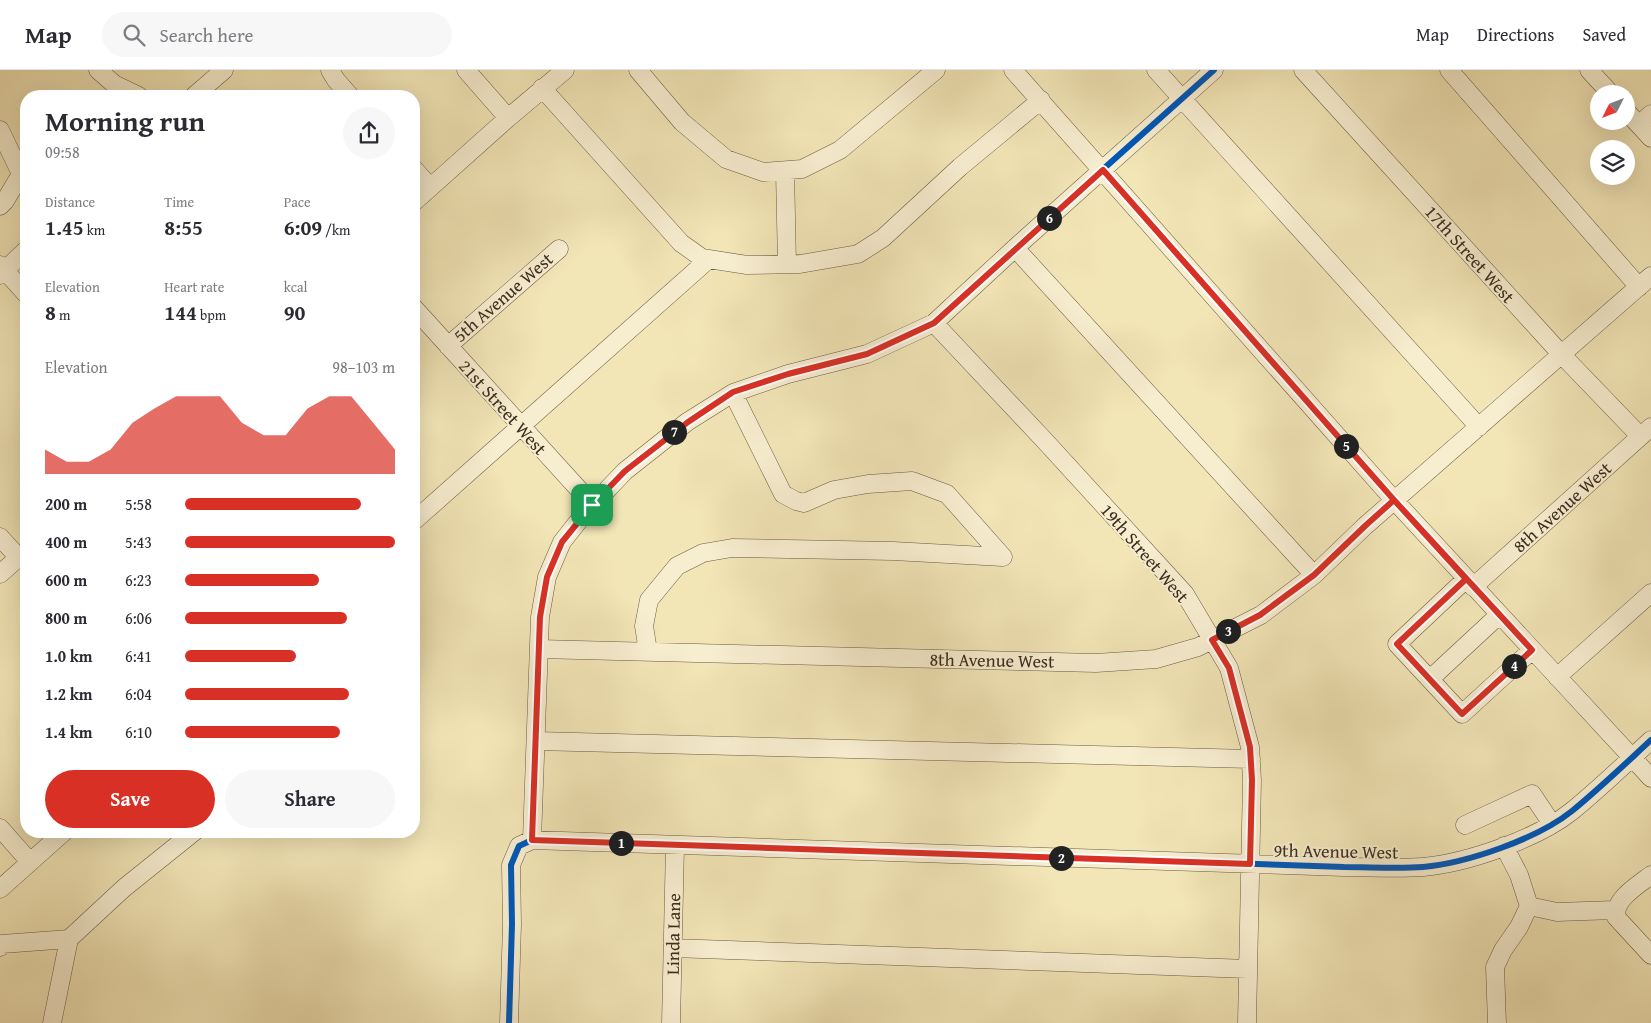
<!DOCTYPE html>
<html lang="en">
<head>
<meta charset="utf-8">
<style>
  :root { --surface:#fff; --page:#f7f7f7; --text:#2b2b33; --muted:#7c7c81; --line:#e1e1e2; --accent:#d93025 }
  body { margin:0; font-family:"Gentium Book Plus",serif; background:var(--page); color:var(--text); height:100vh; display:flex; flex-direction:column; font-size:19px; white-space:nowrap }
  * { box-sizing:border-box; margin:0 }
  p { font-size:16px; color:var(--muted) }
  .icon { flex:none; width:28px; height:28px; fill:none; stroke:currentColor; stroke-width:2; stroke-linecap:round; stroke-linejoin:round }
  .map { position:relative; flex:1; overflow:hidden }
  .drawer { position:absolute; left:20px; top:20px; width:400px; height:748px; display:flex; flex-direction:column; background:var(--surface); border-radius:20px; box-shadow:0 5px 20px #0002 }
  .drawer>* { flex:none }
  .needle { width:32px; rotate:228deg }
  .controls { position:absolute; left:1590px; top:15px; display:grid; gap:10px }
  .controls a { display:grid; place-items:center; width:45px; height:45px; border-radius:50%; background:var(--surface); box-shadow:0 5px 20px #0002; font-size:25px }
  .pin { position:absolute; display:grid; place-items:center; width:42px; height:42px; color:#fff; margin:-21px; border-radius:10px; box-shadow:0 2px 8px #0006 }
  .km { position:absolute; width:25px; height:25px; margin:-12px; border-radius:50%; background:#222; color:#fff; font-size:14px; line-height:25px; text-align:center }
  .round { display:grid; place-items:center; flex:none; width:52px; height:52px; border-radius:26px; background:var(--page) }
  .head { display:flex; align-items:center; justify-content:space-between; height:85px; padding:0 25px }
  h1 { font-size:28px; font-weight:600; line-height:38px }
  .figures { display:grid; grid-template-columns:repeat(3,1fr); gap:8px; height:85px; padding:5px 25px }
  .figures div { display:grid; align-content:center }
  .figures b { font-size:21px; font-weight:600 }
  .figures small { font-size:14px; font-weight:400 }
  .figures p { font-size:14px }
  .chart { height:140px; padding:10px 25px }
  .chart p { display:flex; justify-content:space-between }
  .chart svg { width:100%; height:90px; margin-top:5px; fill:var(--accent); opacity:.7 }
  .action { display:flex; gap:10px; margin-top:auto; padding:10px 25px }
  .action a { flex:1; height:58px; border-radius:30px; background:var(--accent); color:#fff; font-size:20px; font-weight:600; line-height:58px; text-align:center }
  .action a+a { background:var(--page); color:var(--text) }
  ul { padding:0 25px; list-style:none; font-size:16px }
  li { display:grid; grid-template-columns:80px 60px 1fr; align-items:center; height:38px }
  li i { height:12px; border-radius:6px; background:var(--accent) }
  header { display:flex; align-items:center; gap:30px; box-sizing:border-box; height:70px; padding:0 25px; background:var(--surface); border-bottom:1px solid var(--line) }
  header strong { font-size:24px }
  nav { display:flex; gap:28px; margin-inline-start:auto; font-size:18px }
  .search { width:350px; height:45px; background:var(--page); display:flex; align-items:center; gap:12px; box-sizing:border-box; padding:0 18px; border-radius:28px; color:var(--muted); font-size:19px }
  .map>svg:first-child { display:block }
</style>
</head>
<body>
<header>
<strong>Map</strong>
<div class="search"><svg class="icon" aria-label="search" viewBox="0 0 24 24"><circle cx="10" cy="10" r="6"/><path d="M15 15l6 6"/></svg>Search here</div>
<nav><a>Map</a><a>Directions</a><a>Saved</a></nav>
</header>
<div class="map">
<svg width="1651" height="953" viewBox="0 0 1651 953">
  <rect width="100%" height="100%" fill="#f2e5b6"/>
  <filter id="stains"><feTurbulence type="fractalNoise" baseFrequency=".004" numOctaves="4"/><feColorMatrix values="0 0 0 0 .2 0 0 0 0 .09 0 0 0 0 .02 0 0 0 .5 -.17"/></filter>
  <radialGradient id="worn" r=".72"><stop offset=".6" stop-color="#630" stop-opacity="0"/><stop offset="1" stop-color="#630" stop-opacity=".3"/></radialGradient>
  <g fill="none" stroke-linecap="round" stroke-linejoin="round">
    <defs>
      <path id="minor" d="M98,0L114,14L139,26
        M330,0L336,10L350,26
        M466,0L508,48
        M638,0L682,52L726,89L763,102L802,99L840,80L936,0
        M1013,0L1394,430L1651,708
        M1156,0L1479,357
        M1303,0L1562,285L1640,366
        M1449,0L1639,217
        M1589,0L1611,24
        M542,18L681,173L702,188L747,195L800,194L858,184L883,168L960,97L1041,30
        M194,26L224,0
        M1626,41L1651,68
        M1639,55L1651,44
        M0,60L21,104L5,131L0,136
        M414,99L430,117
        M785,101L787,194
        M414,132L508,48L565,0
        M1015,178L1314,505
        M0,195L26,224
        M0,205L26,180
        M414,238L593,435
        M934,253L1045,371L1185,524L1229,598L1250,677L1252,710L1247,953
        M448,276L559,179
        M414,451L709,189
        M0,467L19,488
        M0,504L26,481
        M1466,509L1397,574L1462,644L1532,580
        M1473,517L1651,357
        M539,579L1096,593L1156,589L1198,577L1261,545L1314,505L1365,456L1651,206
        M648,581L644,556L649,530L677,496L703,483L732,478L893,481L1003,487L947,424L912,411L868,414L834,420L804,433L796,431L783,424L733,323
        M1557,607L1651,523
        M1430,609L1499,545
        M536,671L1251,689
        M1465,755L1532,724L1552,754
        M0,758L30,792
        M532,770L540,547L547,507L562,472L584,444L625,401L687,352L733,323L788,304L867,284L934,253L1015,178L1214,0
        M1651,805C1638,815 1614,829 1616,847L1651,885
        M0,819L65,761
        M1529,836L1557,842L1615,840
        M0,877L2,874L69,869
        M673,878L1248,899
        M52,953L69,869L124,818L195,761
        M509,953L512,854L511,795L519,776L532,770L1344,797C1370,797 1397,799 1423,797C1467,793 1537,769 1572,741C1599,719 1625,694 1651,670
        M671,953L675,775
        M1497,953L1495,897L1503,880L1519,857L1529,836L1519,805L1504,776"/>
    </defs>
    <!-- minor casing -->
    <use href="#minor" stroke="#695b45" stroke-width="19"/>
    <!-- minor -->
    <use href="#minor" stroke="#f7eed0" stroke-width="18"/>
    <defs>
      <path id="cycleway" d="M532,770L540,547L547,507L562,472L584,444L625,401L687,352L733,323L788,304L867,284L934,253L1015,178L1214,0
        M509,953L512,854L511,795L519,776L532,770L1344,797C1370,797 1397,799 1423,797C1467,793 1537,769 1572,741C1599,719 1625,694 1651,670"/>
    </defs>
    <!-- cycleway casing -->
    <use href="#cycleway" stroke="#f7eed0" stroke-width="9"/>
    <!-- cycleway -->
    <use href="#cycleway" stroke="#0057b8" stroke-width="6"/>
  </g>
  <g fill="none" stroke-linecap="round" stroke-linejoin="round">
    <defs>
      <path id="route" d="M592,435L562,472L547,507L540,547L532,770L1250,794L1252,710L1250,677L1229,598L1212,570L1260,545L1314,505L1365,456L1394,430L1532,580L1462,644L1397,574L1466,509L1394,430L1103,100L934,253L867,284L788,304L733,322L688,352L625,401L592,435"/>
    </defs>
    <!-- route casing -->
    <use href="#route" stroke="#fff" stroke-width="10"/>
    <!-- route -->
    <use href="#route" stroke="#d93025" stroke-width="6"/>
  </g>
  <g text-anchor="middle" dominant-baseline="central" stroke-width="4" stroke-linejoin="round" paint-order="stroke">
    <!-- street labels -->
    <g font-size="18" fill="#3b2d1f" stroke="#f7eed0">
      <text transform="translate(1470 184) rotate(48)">17th Street West</text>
      <text transform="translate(503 227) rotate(-41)">5th Avenue West</text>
      <text transform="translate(503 337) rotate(48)">21st Street West</text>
      <text transform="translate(1562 437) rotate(-42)">8th Avenue West</text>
      <text transform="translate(1145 483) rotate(49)">19th Street West</text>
      <text transform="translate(992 590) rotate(1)">8th Avenue West</text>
      <text transform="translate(1336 781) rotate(1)">9th Avenue West</text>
      <text transform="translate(673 864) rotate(-89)">Linda Lane</text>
    </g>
  </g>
  <rect width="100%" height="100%" filter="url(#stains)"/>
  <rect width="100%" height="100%" fill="url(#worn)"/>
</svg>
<div class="controls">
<a><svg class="needle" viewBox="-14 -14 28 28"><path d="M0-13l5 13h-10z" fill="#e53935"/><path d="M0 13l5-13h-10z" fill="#7c7c81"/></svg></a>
<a><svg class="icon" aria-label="layers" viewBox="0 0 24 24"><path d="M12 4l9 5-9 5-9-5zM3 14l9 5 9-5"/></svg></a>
</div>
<div class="pin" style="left:592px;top:435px;background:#1e9e55"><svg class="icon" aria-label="arrive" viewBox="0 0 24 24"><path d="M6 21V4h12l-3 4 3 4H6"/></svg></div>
<b class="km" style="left:621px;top:773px">1</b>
<b class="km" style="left:1061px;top:788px">2</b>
<b class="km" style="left:1228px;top:561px">3</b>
<b class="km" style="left:1514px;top:596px">4</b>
<b class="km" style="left:1346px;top:376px">5</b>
<b class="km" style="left:1049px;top:148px">6</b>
<b class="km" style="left:674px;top:362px">7</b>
<section class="drawer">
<div class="head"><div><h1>Morning run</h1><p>09:58</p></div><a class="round"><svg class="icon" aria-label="share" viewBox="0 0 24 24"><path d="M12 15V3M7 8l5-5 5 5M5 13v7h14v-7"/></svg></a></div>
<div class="figures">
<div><p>Distance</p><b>1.45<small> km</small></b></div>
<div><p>Time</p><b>8:55</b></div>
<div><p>Pace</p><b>6:09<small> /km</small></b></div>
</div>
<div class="figures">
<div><p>Elevation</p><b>8<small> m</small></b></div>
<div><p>Heart rate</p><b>144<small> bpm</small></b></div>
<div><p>kcal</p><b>90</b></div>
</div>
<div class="chart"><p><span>Elevation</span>98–103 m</p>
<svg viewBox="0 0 160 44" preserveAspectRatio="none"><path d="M0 44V32L10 38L20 38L30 32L40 19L50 12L60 6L70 6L80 6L90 19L100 25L110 25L120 12L130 6L140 6L150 19L160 32V44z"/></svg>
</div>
<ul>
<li><b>200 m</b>5:58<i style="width:84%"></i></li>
<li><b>400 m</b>5:43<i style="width:100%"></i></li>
<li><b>600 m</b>6:23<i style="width:64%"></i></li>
<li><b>800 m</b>6:06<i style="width:77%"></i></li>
<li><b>1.0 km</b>6:41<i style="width:53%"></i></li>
<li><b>1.2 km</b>6:04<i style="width:78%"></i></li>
<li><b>1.4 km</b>6:10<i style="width:74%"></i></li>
</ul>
<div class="action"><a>Save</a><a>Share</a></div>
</section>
</div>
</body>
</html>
